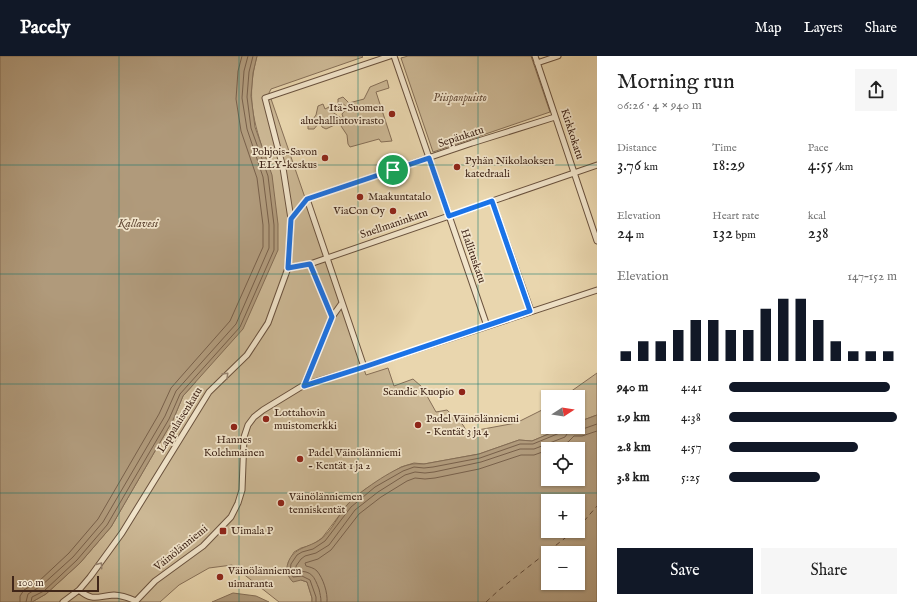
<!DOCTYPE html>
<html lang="en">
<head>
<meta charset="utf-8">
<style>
  :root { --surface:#fff; --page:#f6f6f6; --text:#222; --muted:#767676; --accent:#111827 }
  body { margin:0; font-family:"IM FELL English",serif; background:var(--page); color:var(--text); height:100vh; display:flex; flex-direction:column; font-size:15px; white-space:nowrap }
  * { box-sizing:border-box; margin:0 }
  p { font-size:13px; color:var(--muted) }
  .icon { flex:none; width:22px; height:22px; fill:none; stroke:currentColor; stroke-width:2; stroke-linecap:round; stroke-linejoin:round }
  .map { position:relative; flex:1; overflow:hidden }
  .sheet { display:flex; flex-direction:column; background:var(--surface); width:320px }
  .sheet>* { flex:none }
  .needle { width:26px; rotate:78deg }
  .fabs { position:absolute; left:541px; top:334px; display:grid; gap:8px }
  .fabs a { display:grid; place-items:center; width:44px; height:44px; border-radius:0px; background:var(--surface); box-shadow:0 1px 3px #0004; font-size:20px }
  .scale { position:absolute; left:12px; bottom:10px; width:87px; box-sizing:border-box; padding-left:4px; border:2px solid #402619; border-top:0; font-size:11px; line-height:14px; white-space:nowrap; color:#402619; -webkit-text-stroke:3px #f1e4ca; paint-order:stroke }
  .pin { position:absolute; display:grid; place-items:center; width:34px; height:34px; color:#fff; margin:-17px; border:2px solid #fff; border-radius:50%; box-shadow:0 1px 4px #0007 }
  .round { display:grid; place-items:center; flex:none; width:42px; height:42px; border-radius:0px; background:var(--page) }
  .head { display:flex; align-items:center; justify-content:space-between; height:68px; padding:0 20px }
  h1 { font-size:22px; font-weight:600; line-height:30px }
  .stats { display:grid; grid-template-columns:repeat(3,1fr); gap:6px; height:68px; padding:4px 20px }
  .stats div { display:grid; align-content:center }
  .stats b { font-size:17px; font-weight:600 }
  .stats small { font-size:11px; font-weight:400 }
  .stats p { font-size:11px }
  .chart { height:112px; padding:8px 20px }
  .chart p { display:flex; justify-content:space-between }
  .chart svg { width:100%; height:72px; margin-top:4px; stroke:var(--accent); stroke-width:6 }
  .action { display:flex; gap:8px; margin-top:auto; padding:8px 20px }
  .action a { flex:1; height:46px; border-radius:0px; background:var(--accent); color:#fff; font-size:16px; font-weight:600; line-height:46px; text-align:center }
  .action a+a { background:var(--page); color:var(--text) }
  ul { padding:0 20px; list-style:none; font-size:13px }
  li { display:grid; grid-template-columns:64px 48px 1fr; align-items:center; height:30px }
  li i { height:10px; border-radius:5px; background:var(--accent) }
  header { display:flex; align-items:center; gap:24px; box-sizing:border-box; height:56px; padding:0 20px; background:var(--accent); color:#fff }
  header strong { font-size:19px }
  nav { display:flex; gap:22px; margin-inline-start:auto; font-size:14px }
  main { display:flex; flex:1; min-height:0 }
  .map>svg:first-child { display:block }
</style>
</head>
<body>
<header>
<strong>Pacely</strong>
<nav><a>Map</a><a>Layers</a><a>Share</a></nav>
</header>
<main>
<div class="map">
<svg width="597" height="546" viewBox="0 0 597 546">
  <rect width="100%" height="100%" fill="#e9d6ae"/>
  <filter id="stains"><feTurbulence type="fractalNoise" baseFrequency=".005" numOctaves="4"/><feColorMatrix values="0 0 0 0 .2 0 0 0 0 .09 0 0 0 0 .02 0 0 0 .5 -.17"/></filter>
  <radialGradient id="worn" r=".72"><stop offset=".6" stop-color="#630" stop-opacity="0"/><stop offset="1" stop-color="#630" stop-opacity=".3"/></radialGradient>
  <!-- green -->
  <path fill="#ccb895" stroke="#866f57" d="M257,0H362L363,1L271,33L269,37L366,319L388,312L394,330L413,323L422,331L436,356L447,354L463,369L467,376L516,367L548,351V371H565L532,385L519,384L479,398L424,408L414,407L401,411L364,434L348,448L322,482L312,489L301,492L294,496L288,507L301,524L307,526L312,542V546H279L232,509L209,512L179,529L160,546H32L46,538L80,507L111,471L173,364L183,340L195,327L266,103C253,64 246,41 257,0Z
    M408,0H531L550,56L433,96L401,2Z
    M387,24L389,32L376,36L392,85L381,86L379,83L350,91L348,88L347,79L341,70L343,65L326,73L322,71L321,68H318L314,73H308V70L316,59L318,50L323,48L325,53L333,49L331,55L341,62L343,61L342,58L347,52C345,48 342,47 338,48V43L343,41L349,47L364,43L370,31Z
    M597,317V359L578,366V341H563Z"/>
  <!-- water -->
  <path fill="#b09a7b" stroke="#836c54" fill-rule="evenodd" d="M0,0H257L253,17L251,40L255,71L272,119L278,168V194L243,273L183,340L173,364L111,471L80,507L46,538L32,546H0Z
    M597,359V546H312V542L307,526L301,524L293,526C288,521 285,515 288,507C293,491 309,492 321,483C332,475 338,459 347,449C357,437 394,412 408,409C414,407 418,408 424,408L479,398L519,384L532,385L565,371H578V366ZM548,393H578V423H548ZM548,445H578V475H548ZM548,497H578V527H548Z
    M233,537L256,540L269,546H212Z"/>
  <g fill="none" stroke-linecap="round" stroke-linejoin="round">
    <!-- shore -->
    <path stroke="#78604a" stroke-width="1" d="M550,393L568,386L574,380H582L597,375
      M20,546V540L24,534L38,526L69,497L98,463L159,358L171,332L230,265L263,191V169L257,122L241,75L236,43L238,15L242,0
      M26,546L28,538L41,530L73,501L103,466L165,360L176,335L236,268L269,192V169L263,121L247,73L242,42L244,15L248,0
      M31,546L32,541L44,535L77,504L107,469L169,363L180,338L240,271L274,194V169L268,120L251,72L247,41L249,16L253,0
      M316,546V541L310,524L302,520L293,521L290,515L291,508L297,499L302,496L313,493L325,485L351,451L375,431L403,415L414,411L424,412L433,411L480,402L520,388H533L562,376L564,371
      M321,546C321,541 320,538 319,533C314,520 312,515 297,515L296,510L301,503L305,500L316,497L329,489L355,454L378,436L405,419L415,416L425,417L434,416L481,406L520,393H534L565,381L571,372L580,374L597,368
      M327,546C328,537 323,522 317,515C314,512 310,511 306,510L305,507L318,503L331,494L359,458L381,441L407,425L415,422L425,423L435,422L479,413L521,399H534L548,394"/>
    <!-- ferry -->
    <path stroke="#624936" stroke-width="1" stroke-dasharray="5 4" stroke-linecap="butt" d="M578,472L597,450
      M486,546L499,534L574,475"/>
    <defs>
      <path id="street" d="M394,0L487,270
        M535,0L597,185
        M537,7L558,0
        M307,143L364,311
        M492,145L531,255
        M291,163L307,143L472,87L555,61
        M310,208L332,261
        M288,212L310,208L597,109
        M304,329L332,261L342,247
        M79,534C93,546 98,540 114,539C122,539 129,542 136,545
        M63,546L79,534L90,521L122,477L209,336L247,299L268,267L288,212L291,163L283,112L265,42L390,0
        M135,546L155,525L203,490L231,461L238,447L242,434L244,381L248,369L254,361L263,354L304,329L364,311L597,234"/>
    </defs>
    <!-- street casing -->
    <use href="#street" stroke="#6a523e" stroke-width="7"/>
    <!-- street -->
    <use href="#street" stroke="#f1e4ca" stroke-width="5"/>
  </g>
  <!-- one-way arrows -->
  <defs><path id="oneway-chevron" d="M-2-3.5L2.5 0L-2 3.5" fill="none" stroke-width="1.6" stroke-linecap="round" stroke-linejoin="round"/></defs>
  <g stroke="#988572">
    <use href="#oneway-chevron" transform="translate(226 319) rotate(-45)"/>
    <use href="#oneway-chevron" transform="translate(100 509) rotate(-54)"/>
  </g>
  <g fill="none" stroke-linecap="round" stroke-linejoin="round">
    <defs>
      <path id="route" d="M429,102L449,160L492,145L530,255L364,311L304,330L332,261L310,208L288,212L291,163L307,143Z"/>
    </defs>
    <!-- route casing -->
    <use href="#route" stroke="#fff" stroke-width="8"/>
    <!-- route -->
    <use href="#route" stroke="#1a73e8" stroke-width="5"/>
  </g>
  <!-- grid -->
  <path fill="none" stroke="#0f766e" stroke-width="1" stroke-opacity="0.55" d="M119,0V546M239,0V546M358,0V546M478,0V546M0,109H597M0,218H597M0,328H597M0,437H597"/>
  <!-- markers -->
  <g fill="#8f2418" stroke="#f1e4ca" stroke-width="1.5">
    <circle cx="392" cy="58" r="4"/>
    <circle cx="325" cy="102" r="4"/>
    <circle cx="457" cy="111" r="4"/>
    <circle cx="360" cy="141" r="4"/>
    <circle cx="393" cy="155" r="4"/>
    <circle cx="462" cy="336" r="4"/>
    <circle cx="266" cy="363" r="4"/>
    <circle cx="418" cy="369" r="4"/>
    <circle cx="234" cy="371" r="4"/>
    <circle cx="300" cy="403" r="4"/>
    <circle cx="281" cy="447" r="4"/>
    <rect x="219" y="471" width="8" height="8" rx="2"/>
    <circle cx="220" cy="521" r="4"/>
  </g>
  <g text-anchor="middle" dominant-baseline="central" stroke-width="3.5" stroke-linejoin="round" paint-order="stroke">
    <!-- park labels -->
    <g font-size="11" font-style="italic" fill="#634a38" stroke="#f1e4ca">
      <text x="460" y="42">Piispanpuisto</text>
    </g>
    <!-- poi labels -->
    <g font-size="11" fill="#402619" stroke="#f1e4ca" text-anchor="start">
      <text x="384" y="52" text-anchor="end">Itä-Suomen<tspan x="384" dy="13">aluehallintovirasto</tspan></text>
      <text x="317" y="96" text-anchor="end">Pohjois-Savon<tspan x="317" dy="13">ELY-keskus</tspan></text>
      <text x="465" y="105">Pyhän Nikolaoksen<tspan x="465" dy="13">katedraali</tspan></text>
      <text x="368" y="141">Maakuntatalo</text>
      <text x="385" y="155" text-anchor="end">ViaCon Oy</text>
      <text x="454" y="336" text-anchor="end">Scandic Kuopio</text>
      <text x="274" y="357">Lottahovin<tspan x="274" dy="13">muistomerkki</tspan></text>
      <text x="426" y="363">Padel Väinölänniemi<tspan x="426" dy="13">- Kentät 3 ja 4</tspan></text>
      <text x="234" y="384" text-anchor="middle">Hannes<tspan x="234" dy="13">Kolehmainen</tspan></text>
      <text x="308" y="397">Padel Väinölänniemi<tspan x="308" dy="13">- Kentät 1 ja 2</tspan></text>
      <text x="289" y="441">Väinölänniemen<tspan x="289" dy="13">tenniskentät</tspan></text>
      <text x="231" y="475">Uimala P</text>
      <text x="228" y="515">Väinölänniemen<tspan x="228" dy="13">uimaranta</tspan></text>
    </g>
    <!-- street labels -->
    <g font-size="11" fill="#402619" stroke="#f1e4ca">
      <text transform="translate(572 78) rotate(72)">Kirkkokatu</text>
      <text transform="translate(461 81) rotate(-18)">Sepänkatu</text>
      <text transform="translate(394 168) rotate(-19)">Snellmaninkatu</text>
      <text transform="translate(473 200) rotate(71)">Hallituskatu</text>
      <text transform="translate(180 364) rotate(-58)">Lappalaisenkatu</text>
      <text transform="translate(181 492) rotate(-39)">Väinölänniemi</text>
    </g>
    <!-- water labels -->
    <g font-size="12" font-style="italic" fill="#624936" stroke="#f1e4ca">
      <text x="138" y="167">Kallavesi</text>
    </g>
  </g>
  <rect width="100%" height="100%" filter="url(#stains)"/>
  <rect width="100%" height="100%" fill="url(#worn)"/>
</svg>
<div class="fabs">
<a><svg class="needle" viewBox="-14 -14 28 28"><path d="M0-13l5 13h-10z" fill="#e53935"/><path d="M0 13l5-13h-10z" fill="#767676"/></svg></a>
<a><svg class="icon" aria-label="locate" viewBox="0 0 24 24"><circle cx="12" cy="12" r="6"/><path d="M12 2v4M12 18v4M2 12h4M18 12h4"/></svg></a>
<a>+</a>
<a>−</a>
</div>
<div class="scale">100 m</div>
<div class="pin" style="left:393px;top:114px;background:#1e9e55"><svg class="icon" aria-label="arrive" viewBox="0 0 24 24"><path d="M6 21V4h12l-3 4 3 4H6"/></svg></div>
</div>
<section class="sheet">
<div class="head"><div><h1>Morning run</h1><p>06:26 · 4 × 940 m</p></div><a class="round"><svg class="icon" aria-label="share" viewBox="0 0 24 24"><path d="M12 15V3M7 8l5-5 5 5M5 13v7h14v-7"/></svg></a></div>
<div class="stats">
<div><p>Distance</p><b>3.76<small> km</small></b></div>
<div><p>Time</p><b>18:29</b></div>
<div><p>Pace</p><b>4:55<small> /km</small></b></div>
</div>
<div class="stats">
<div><p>Elevation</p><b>24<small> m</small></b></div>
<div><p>Heart rate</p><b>132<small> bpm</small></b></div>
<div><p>kcal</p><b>238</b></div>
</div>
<div class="chart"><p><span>Elevation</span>147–152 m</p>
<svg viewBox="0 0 160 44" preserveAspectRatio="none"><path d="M5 44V38M15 44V32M25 44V32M35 44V25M45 44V19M55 44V19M65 44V25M75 44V25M85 44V12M95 44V6M105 44V6M115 44V19M125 44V32M135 44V38M145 44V38M155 44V38"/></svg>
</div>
<ul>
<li><b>940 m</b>4:41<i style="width:96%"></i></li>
<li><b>1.9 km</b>4:38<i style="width:100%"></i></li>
<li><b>2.8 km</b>4:57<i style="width:77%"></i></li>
<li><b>3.8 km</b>5:25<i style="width:54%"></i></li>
</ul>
<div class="action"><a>Save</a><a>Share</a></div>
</section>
</main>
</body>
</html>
